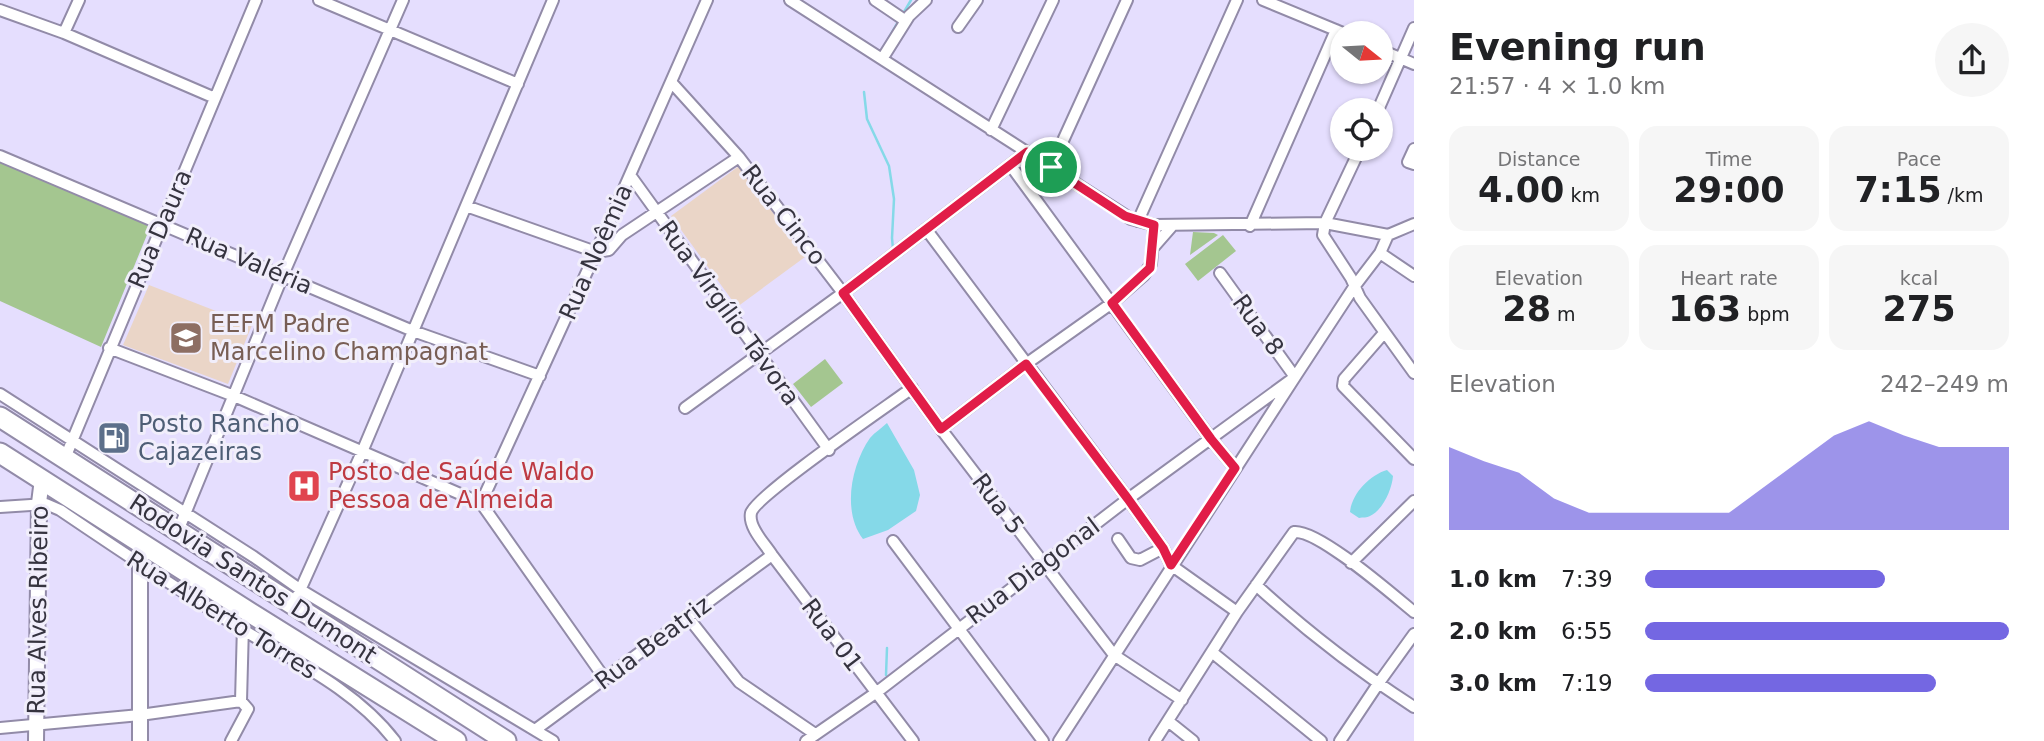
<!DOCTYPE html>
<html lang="en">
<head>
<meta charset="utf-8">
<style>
  :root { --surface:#fff; --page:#f6f6f6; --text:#202124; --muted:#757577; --accent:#7467e2 }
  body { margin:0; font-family:"DejaVu Sans",sans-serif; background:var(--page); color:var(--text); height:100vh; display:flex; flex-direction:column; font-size:26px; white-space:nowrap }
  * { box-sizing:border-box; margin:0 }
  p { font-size:23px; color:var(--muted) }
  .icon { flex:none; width:38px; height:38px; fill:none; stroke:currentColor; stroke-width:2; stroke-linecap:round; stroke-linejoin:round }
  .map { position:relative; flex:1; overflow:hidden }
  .details { display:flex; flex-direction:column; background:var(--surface); width:630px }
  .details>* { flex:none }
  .needle { width:46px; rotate:108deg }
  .buttons { position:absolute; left:1330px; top:21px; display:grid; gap:14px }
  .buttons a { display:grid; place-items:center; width:63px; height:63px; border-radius:50%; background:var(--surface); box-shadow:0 2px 5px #0004; font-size:35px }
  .pin { position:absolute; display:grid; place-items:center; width:60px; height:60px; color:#fff; margin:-30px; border:4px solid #fff; border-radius:50%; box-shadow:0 2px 7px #0007 }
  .round { display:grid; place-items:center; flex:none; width:74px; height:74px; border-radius:37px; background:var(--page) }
  .head { display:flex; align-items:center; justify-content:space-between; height:119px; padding:0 35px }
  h1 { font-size:38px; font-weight:800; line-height:52px }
  .metrics { display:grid; grid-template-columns:repeat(3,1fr); gap:10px; height:119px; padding:7px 35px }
  .metrics div { display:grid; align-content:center; border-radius:18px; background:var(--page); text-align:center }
  .metrics b { font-size:35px; font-weight:800 }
  .metrics small { font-size:19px; font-weight:400 }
  .metrics p { font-size:19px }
  .chart { height:196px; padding:14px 35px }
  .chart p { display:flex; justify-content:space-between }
  .chart svg { width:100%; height:126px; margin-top:7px; fill:var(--accent); opacity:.7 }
  ul { padding:0 35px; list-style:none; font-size:23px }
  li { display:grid; grid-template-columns:112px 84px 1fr; align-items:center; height:52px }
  li i { height:18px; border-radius:9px; background:var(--accent) }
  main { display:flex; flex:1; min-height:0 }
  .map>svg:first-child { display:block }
</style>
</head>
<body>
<main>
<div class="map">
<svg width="1414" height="741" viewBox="0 0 1414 741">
  <rect width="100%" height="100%" fill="#e5defe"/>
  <!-- education -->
  <path fill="#ead5c7" d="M739,166L805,257L737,307L671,216Z
    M149,285L252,325L228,384L123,345Z"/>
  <!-- green -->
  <path fill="#a4c690" d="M0,160L151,225L101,347L0,301Z
    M1193,232L1214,233L1218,235L1190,255Z
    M1223,235L1236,251L1198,281L1185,264Z
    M825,359L843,383L811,407L793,384Z"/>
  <!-- water -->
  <path fill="#85d9e8" d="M887,423L914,470L920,495L916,511L888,530L863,539C842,512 851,465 870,438C875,432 882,428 887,423Z
    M1387,470L1393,476C1392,489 1383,510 1370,516C1367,518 1363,517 1359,518L1350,512C1352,493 1370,475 1387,470Z"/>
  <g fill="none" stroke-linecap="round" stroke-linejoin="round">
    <!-- stream -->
    <path stroke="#85d9e8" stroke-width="2.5" d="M904,12L911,0
      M883,48L899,20
      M864,92L867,119L889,166L894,199L892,238L893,249
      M886,675L887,648"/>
    <defs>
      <path id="street" d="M319,0L518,84
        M790,0L1131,219L1154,225L1325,223L1388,235
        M875,0L906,21
        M1263,0L1343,33
        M0,10L64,33L215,98
        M958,27L977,0
        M64,33L79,0
        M1381,50L1414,64
        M882,59L909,16L926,0
        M672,83L739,157L843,293L941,429L1114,655L1182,700
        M1378,110L1414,28
        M991,130L1053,0
        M1360,149L1325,223L1323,235L1351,278L1360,298L1414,373
        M1414,149L1408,162L1414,164
        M0,156L413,331L540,376
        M1011,166L1211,439L1235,468
        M1051,167L1127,0
        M630,175L829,450
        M466,206L596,252L609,250L622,235L739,157
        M1138,221L1237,0
        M1250,226L1336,30
        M926,229L1128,499L1163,548L1171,565L1237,612
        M1152,249L1173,225
        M1380,253L1414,276
        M1384,333L1344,379L1343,386L1414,459
        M109,348L234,396L481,503L605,679
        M912,388C889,405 755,496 751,513C748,527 765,544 772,555L913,741
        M0,394L254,557L301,590L553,741
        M685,408L843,293L1027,152
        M941,429L1026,364L1112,303L1144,275L1151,264L1154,225
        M65,458L256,0
        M481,503L596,252L707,0
        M0,507L46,504L60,510C119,550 179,590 240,628C294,661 356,690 395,741
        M178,531L283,275L403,0
        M1118,539L1131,558L1140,560L1163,548
        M893,541L1043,741
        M1351,563L1414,501
        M1256,585C1305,630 1358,671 1414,707
        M293,606L362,452L553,0
        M687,616L739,682L815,734
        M1213,653L1321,741
        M1168,721L1193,741
        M0,728L140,715L241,701
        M535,730L772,555
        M231,741L248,709L241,701L243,625
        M806,741L877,692L1128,499L1295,377L1220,273
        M1059,741L1295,377L1354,287L1380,253L1388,235L1414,224
        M1155,741L1237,612L1294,532C1318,529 1393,595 1414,612
        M1340,741L1378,684L1414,634"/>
      <path id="secondary" d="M36,741L39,503L42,479
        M140,741V564L144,546"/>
      <path id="highway" d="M0,417L506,741
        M0,453L249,612L456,741"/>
    </defs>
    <!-- street casing -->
    <use href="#street" stroke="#928ba8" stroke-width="14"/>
    <!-- secondary casing -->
    <use href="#secondary" stroke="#928ba8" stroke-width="18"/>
    <!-- highway casing -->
    <use href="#highway" stroke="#928ba8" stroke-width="23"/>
    <!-- street -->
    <use href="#street" stroke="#fff" stroke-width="10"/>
    <!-- secondary -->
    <use href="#secondary" stroke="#fff" stroke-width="14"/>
    <!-- highway -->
    <use href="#highway" stroke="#fff" stroke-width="19"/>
  </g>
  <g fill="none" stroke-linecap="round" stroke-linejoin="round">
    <defs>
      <path id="route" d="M1027,152L1125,216L1154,225L1150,268L1112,303L1211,439L1235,468L1171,565L1163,548L1128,499L1026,364L941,429L843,293Z"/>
    </defs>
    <!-- route casing -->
    <use href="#route" stroke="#fff" stroke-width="14"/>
    <!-- route -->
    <use href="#route" stroke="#e11d48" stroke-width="9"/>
  </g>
  <!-- icons -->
  <defs>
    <symbol id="school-square" viewBox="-11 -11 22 22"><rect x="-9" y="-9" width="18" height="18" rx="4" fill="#8d6e63" stroke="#f1eefb"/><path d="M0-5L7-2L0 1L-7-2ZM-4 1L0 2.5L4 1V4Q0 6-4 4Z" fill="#fff"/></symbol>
    <symbol id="fuel-square" viewBox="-11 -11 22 22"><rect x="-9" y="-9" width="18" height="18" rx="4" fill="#5c6f8a" stroke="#f1eefb"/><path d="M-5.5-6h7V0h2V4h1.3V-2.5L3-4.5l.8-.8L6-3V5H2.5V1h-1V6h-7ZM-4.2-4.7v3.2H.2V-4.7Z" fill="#fff"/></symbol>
    <symbol id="hospital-square" viewBox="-11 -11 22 22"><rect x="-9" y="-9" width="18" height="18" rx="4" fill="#e0444e" stroke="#f1eefb"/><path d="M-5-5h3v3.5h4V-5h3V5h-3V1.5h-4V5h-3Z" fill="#fff"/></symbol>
  </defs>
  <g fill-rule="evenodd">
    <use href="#school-square" x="167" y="319" width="38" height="38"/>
    <use href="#fuel-square" x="95" y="419" width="38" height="38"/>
    <use href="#hospital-square" x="285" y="467" width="38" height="38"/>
  </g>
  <g text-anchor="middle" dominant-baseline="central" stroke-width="6" stroke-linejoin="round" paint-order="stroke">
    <!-- street labels -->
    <g font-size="24" fill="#35333f" stroke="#f1eefb">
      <text transform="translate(784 215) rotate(52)">Rua Cinco</text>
      <text transform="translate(160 229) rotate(-67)">Rua Daura</text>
      <text transform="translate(596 252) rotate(-66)">Rua Noêmia</text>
      <text transform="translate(249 261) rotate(23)">Rua Valéria</text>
      <text transform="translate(729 313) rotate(54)">Rua Virgílio Távora</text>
      <text transform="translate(1258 325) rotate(54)">Rua 8</text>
      <text transform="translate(998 504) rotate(53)">Rua 5</text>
      <text transform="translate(1033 571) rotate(-37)">Rua Diagonal</text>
      <text transform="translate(253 579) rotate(33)">Rodovia Santos Dumont</text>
      <text transform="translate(38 610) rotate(-89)">Rua Alves Ribeiro</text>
      <text transform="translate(222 615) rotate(32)">Rua Alberto Torres</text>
      <text transform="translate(832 635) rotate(53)">Rua 01</text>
      <text transform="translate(653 643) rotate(-37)">Rua Beatriz</text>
    </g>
    <!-- education labels -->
    <g font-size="24" fill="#785e54" stroke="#f1eefb" text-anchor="start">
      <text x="210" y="324">EEFM Padre<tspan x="210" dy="28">Marcelino Champagnat</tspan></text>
    </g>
    <!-- service labels -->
    <g font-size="24" fill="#4e5e75" stroke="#f1eefb" text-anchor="start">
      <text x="138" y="424">Posto Rancho<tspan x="138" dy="28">Cajazeiras</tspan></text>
    </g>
    <!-- health labels -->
    <g font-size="24" fill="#be3a42" stroke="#f1eefb" text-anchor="start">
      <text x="328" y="472">Posto de Saúde Waldo<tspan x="328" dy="28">Pessoa de Almeida</tspan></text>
    </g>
  </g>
</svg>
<div class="buttons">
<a><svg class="needle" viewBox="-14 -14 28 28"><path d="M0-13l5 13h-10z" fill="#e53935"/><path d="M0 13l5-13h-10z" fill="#757577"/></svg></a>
<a><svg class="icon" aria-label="locate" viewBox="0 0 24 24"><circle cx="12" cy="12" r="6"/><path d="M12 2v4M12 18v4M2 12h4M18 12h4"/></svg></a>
</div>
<div class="pin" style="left:1051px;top:167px;background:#1e9e55"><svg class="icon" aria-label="arrive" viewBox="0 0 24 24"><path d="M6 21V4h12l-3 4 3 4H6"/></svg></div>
</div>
<section class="details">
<div class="head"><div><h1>Evening run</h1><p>21:57 · 4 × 1.0 km</p></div><a class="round"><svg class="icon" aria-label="share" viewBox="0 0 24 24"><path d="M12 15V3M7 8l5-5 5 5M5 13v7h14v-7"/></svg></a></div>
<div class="metrics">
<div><p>Distance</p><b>4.00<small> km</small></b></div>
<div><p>Time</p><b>29:00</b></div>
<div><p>Pace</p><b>7:15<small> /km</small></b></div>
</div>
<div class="metrics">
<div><p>Elevation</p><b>28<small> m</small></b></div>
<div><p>Heart rate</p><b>163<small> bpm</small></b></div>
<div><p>kcal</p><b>275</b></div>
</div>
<div class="chart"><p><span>Elevation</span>242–249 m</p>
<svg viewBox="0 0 160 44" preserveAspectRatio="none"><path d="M0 44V15L10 20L20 24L30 33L40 38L50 38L60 38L70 38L80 38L90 29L100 20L110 11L120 6L130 11L140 15L150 15L160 15V44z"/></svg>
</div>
<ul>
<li><b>1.0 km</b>7:39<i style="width:66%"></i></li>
<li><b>2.0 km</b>6:55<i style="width:100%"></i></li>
<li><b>3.0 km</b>7:19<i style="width:80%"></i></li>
</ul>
</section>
</main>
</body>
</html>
